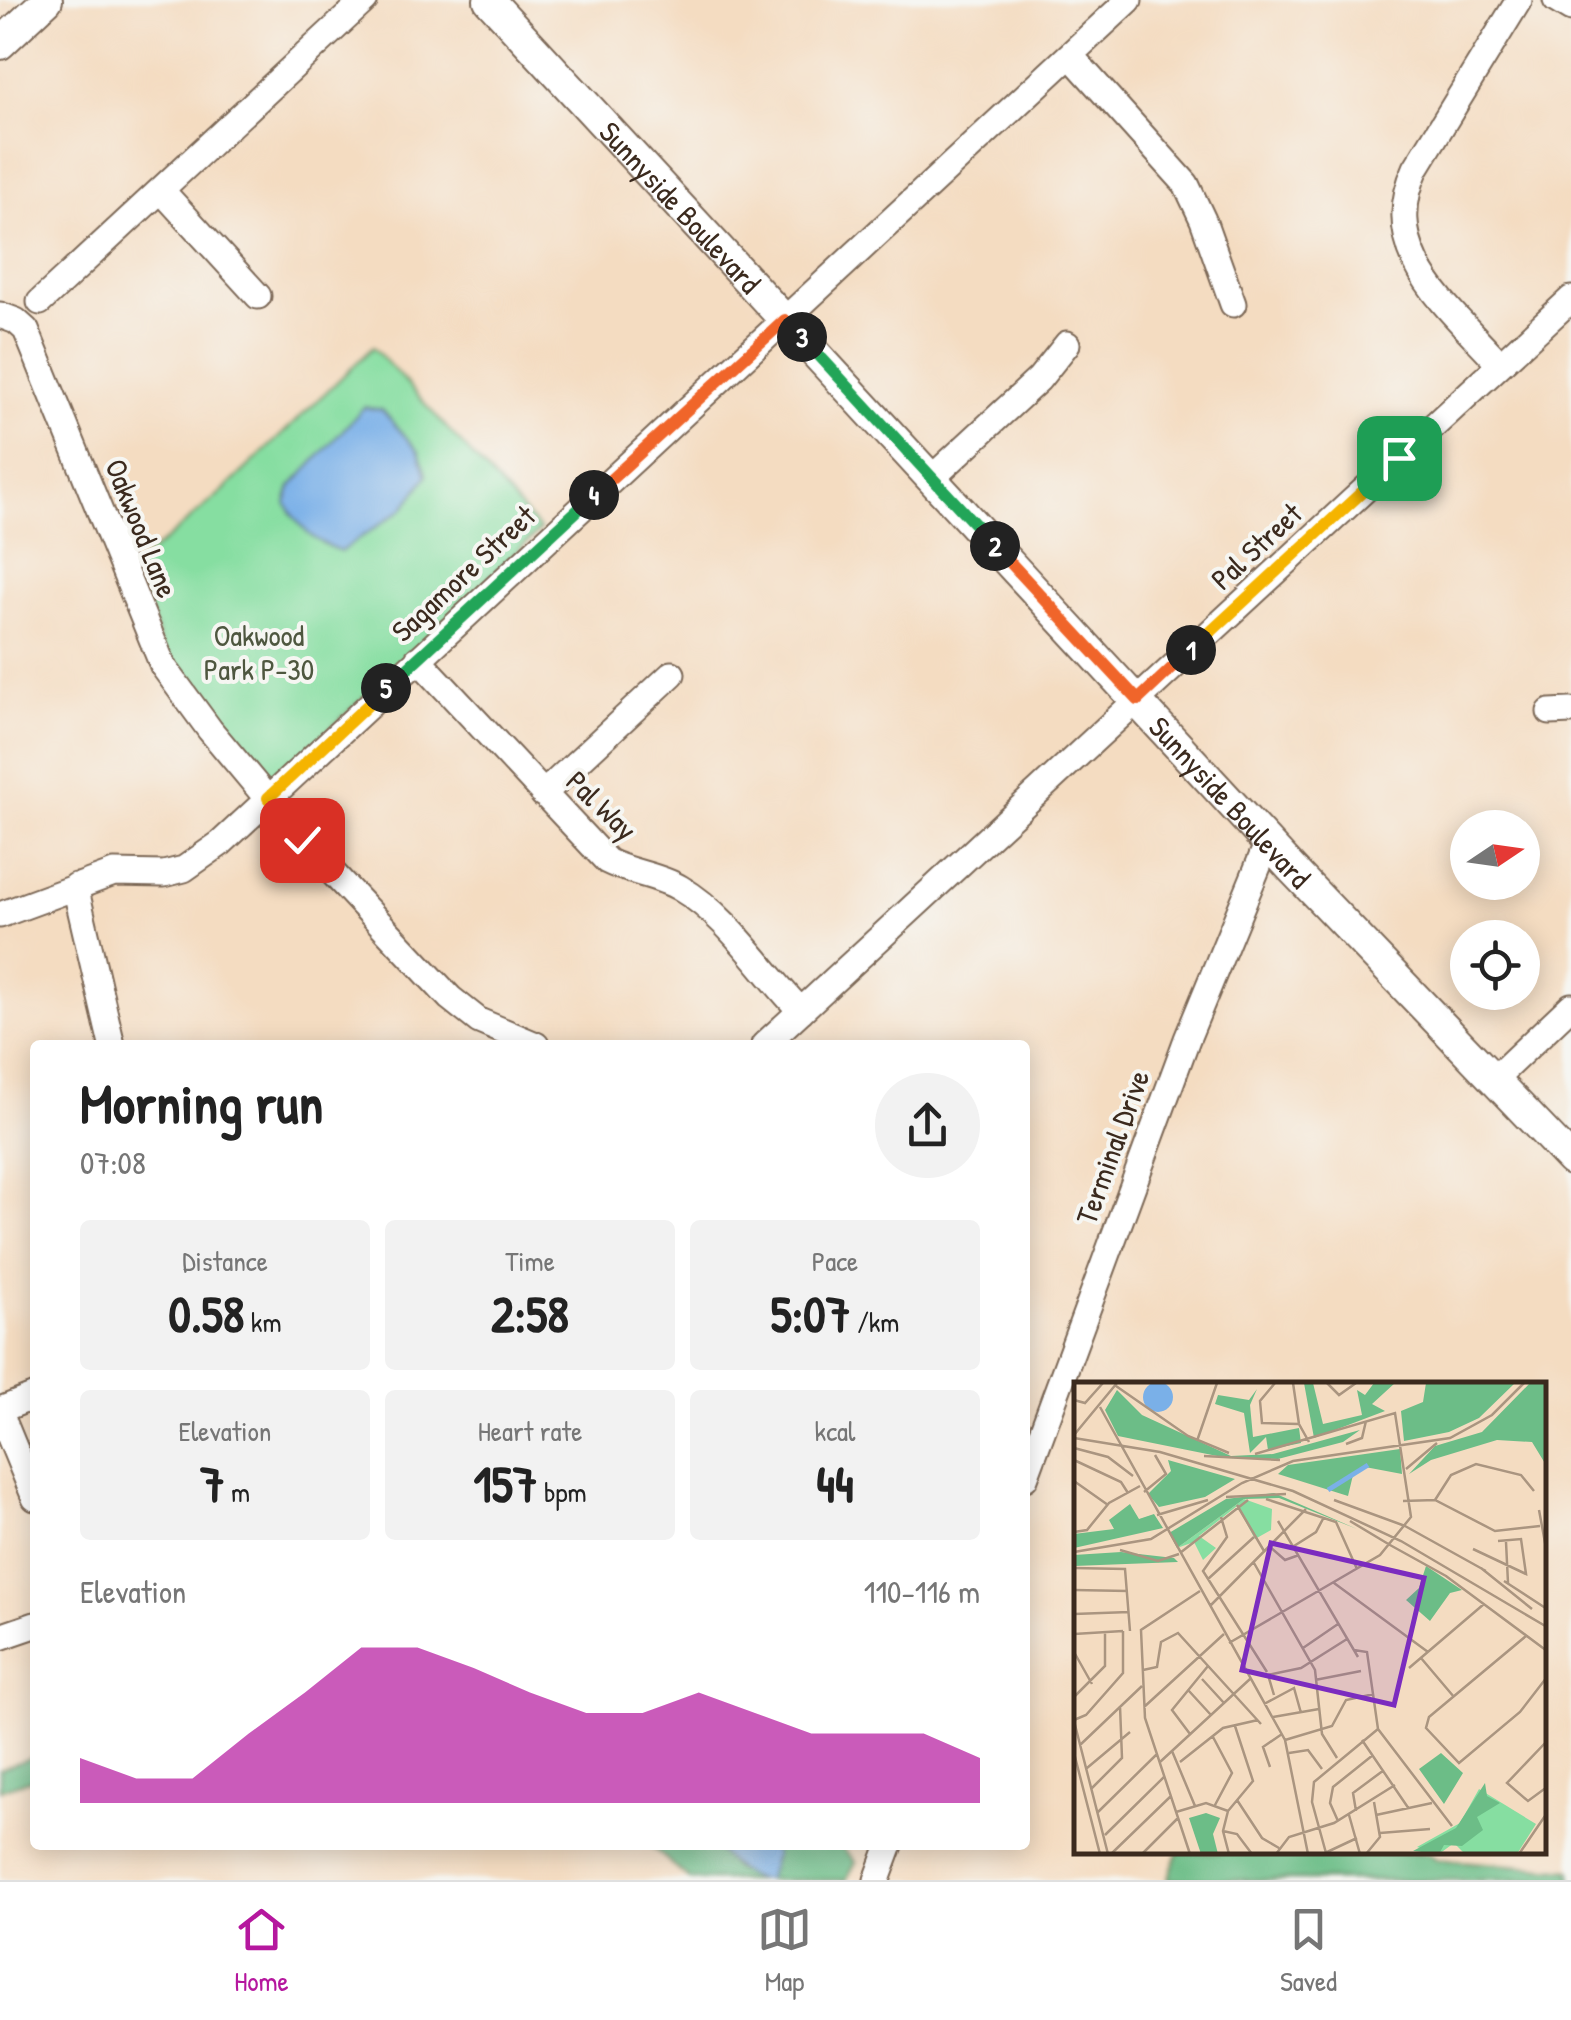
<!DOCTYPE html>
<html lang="en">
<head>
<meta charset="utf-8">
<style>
  :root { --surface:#fff; --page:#f2f2f2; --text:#222; --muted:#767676; --line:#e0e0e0; --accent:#b5179e }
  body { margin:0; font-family:"Patrick Hand",sans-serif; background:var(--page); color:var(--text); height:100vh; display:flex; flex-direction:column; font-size:38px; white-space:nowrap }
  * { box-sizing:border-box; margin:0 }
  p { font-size:32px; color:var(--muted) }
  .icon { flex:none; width:55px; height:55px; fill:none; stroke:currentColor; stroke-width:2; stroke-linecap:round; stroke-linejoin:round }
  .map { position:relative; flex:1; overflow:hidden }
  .sheet { position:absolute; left:30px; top:1040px; width:1000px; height:810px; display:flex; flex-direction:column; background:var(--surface); border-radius:10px; box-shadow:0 5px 25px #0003 }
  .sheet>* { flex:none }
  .needle { width:65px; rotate:77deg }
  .controls { position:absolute; left:1450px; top:810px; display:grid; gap:20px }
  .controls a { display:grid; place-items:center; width:90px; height:90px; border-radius:50%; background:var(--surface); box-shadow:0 5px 25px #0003; font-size:50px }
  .pin { position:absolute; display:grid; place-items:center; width:85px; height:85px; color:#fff; margin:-42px; border-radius:20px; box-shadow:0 5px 15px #0006 }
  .km { position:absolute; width:50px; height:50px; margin:-25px; border-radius:50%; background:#222; color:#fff; font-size:28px; line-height:50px; text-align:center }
  .round { display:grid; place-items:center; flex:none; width:105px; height:105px; border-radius:52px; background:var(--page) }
  .summary { display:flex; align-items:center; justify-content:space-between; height:170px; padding:0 50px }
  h1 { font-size:55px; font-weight:700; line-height:75px }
  .metrics { display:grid; grid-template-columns:repeat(3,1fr); gap:15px; height:170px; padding:10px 50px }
  .metrics div { display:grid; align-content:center; border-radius:10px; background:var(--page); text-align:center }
  .metrics b { font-size:50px; font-weight:700 }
  .metrics small { font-size:28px; font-weight:400 }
  .metrics p { font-size:28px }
  .chart { height:280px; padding:20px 50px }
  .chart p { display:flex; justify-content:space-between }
  .chart svg { width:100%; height:180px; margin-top:10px; fill:var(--accent); opacity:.7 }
  .menu { display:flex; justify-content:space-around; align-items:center; height:140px; border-top:2px solid var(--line); background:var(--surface); font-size:28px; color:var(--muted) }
  .menu a { display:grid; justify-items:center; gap:5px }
  .menu .active { color:var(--accent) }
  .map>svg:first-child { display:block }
</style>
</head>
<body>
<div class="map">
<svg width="1571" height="1880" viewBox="0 0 1571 1880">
  <rect width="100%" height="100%" fill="#f6f6f2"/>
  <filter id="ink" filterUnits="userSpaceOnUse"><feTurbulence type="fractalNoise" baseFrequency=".01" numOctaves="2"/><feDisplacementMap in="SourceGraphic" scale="20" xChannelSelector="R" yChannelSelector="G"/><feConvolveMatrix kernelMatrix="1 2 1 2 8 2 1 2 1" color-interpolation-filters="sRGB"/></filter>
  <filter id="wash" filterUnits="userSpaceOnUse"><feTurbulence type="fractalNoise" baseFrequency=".0048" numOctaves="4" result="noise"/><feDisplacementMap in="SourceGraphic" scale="40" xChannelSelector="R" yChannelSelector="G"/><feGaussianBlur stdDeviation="2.25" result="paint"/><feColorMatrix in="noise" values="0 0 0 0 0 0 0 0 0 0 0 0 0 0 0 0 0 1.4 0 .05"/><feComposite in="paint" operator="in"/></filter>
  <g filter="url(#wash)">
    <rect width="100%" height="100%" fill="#f4dcc1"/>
    <!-- green -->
    <path fill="#86dea1" stroke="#608460" stroke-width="2.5" d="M373,347L540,530L268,788L167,664L135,566L223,491Z"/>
    <!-- forest -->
    <path fill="#6cbd87" stroke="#547452" stroke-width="2.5" d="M35,1756V1778L0,1790V1769Z
      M650,1845H712L736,1870L759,1880H690Z
      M770,1845H840L856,1862L846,1880H767L775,1855Z
      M1178,1852L1429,1853L1436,1859L1571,1870V1880H1168Z"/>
    <!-- water -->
    <path fill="#7ab0e8" stroke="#5a6d83" stroke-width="2.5" d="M364,407L382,410L419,452L427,476L404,508L341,551C313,542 300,529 286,503L291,487Z
      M712,1845H770L775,1855L767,1880C743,1880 728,1861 712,1845Z"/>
  </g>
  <g filter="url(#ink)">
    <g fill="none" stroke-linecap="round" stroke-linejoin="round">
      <defs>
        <path id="minor" d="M1556,0L1571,9
          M1070,55L1186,184L1203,220L1233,304
          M161,190L258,296
          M40,302L365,0
          M0,315L16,321L26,330L163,666L210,730L302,840L450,998L479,1021L536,1045
          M1500,364C1448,306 1377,253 1416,168L1519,0
          M932,478L1039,379L1067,344
          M418,659L607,861C630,873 659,875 680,888C729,917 762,971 801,1011
          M1550,712L1571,711
          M543,794L672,674
          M75,886L112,1045
          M0,915L114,873L164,874L184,869L221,843L1129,0
          M764,1045L1571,299
          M1493,1080L1571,1006
          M0,1410L35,1396
          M0,1413L35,1498
          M1025,1478L1187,1039L1268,842
          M0,1637L35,1625
          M877,1880L890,1845"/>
        <g id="major">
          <path id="s1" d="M489,0L1291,868L1571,1160"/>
          <path d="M0,44L47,0"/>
        </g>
      </defs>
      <!-- minor casing -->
      <use href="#minor" stroke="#7c6857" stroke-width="29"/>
      <!-- major casing -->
      <use href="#major" stroke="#7c6857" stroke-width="34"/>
      <!-- minor -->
      <use href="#minor" stroke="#fff" stroke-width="25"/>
      <!-- major -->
      <use href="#major" stroke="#fff" stroke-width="30"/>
    </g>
  </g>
  <g fill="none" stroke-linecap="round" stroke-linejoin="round" filter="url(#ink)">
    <defs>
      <path id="split-1" d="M1191,650L1399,458"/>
      <path id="split-2" d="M995,546L1138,700L1191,650"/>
      <path id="split-3" d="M802,337L995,546"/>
      <path id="split-4" d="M594,495L785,320L802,337"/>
      <path id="split-5" d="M386,688L594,495"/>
      <path id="split-6" d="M302,840L268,798L386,688"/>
    </defs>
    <!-- split-1 casing -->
    <use href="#split-1" stroke="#fff" stroke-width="20"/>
    <!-- split-2 casing -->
    <use href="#split-2" stroke="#fff" stroke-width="20"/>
    <!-- split-3 casing -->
    <use href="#split-3" stroke="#fff" stroke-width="20"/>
    <!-- split-4 casing -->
    <use href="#split-4" stroke="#fff" stroke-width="20"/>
    <!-- split-5 casing -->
    <use href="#split-5" stroke="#fff" stroke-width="20"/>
    <!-- split-6 casing -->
    <use href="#split-6" stroke="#fff" stroke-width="20"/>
    <!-- split-1 -->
    <use href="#split-1" stroke="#f5b400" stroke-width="12"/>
    <!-- split-2 -->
    <use href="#split-2" stroke="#f0652b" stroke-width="12"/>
    <!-- split-3 -->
    <use href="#split-3" stroke="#22a559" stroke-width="12"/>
    <!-- split-4 -->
    <use href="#split-4" stroke="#f0652b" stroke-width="12"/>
    <!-- split-5 -->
    <use href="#split-5" stroke="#22a559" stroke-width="12"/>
    <!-- split-6 -->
    <use href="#split-6" stroke="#f5b400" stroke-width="12"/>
  </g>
  <g text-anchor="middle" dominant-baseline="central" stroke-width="8" stroke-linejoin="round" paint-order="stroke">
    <!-- street labels -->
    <g font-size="30" fill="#3b2a1e" stroke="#f6f6f2">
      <text stroke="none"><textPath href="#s1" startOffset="282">Sunnyside Boulevard</textPath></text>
      <text transform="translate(142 528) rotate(68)">Oakwood Lane</text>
      <text transform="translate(1256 546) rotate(-43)">Pal Street</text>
      <text transform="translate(463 573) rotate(-43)">Sagamore Street</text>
      <text stroke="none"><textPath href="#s1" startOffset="1092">Sunnyside Boulevard</textPath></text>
      <text transform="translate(602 805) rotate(44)">Pal Way</text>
      <text transform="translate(1112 1147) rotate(-70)">Terminal Drive</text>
    </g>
    <!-- park labels -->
    <g font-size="30" fill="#4e573f" stroke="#f6f6f2">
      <text x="259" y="635">Oakwood<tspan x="259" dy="34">Park P-30</tspan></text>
    </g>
  </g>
  <!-- overview -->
  <g transform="translate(1074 1382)">
    <rect width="472" height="472" fill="#f4dcc1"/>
    <path d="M170,117L198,127L197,148L181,157L163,124L125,154L142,166L129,178L120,160L103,166ZM405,407L462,442L443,472H391L380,461L365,472L343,465L386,441Z" fill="#86dea1"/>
    <path d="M230,1H239L249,42L288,33L283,8L291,13L300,1H321L298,22L311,29L240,56ZM352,1H441L405,36L375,50L330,59L327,29L349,20ZM456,1H472V83L458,60L423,58L357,78L335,92L361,64L408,50ZM183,7L176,23L179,55L225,46L227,61L194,68L192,55L176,71L170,31L141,22L144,13L175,18ZM43,8L68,33L157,74L199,72L286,48L269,60L204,77L153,76L44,54L31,28ZM326,67L328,92L291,85L279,93L274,114L204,92L214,83ZM94,78L161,97L131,115L85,125L74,112L97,89ZM200,111L283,147L205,116L170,117L103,166L95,151L152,117ZM56,122L65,137L80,132L89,146L0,166V152L40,147L35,138ZM47,170L100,176L104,180L0,184V173ZM352,184L388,208L376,211L356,239L332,218L345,206ZM367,371L389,391L370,422L345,387ZM411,401L413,414L426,421L403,435L409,448L388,464L370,463L365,472L339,469L382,446ZM132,431L146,436L139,452L144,472H127L115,436Z" fill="#6cbd87"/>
    <path d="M69 15a15 15 0 1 1 30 0a15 15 0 1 1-30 0Z" fill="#7ab0e8"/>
    <path fill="none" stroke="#7ab0e8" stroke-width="5" d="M254,108L294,83"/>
    <path fill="none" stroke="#aa9580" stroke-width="2.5" d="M201,1L186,19L188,41L225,42M219,1L225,42L235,60M253,1L265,13L282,1M42,4L114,54L155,71M0,18L11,21L29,1M26,25L211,358L234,472M0,53L43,1M0,56L86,70L219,109L327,159L473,245M123,59L143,1M272,62L288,56L292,39M0,66L34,75L59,94M130,74L206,78M0,78L47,100L54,111M332,87L363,61M0,99L34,123M70,110L92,92L81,73M152,115L212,112M192,117L262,140L283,187M260,118L331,144M361,118L377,93L402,82L447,93L460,109M329,119L361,118L421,149L466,144M163,123L190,169M465,128L472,166M83,133L134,118M147,135L153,155L129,189L193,290M204,139L284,275M276,139L316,163M331,144L412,189M0,150L13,148L35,121L66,104M432,160L434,201M316,163L372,194L473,269M195,164L211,178L225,173M220,164L242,150L250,135M399,167L452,192L447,157L424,159M46,168L84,179L105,172M0,170L77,157L168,101L219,79L376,56L418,33L450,1M106,171L174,118M180,181L241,288L248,352L263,376M0,186L51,187L56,249M407,186L458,227M134,197L180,155M430,199L473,227M260,201L354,270M0,208L54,209M136,224L232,127M0,232L55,230M0,252L49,249M452,254L355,335L352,346L385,381L446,330L473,295M155,261L306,173L337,135L321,31L181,72M229,266L264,242M280,268L293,270L304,347L378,444M0,270L18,302M347,276L380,315M335,286L410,222M69,288L83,285L87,260L104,251L187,342M128,297L150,321M241,298L287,289M115,309L137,333M200,313L194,293L227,286L273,257M0,315L31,284V250M190,322L220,306L227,331M70,325L150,252M199,335L245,327M0,338L12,333L49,291V249M0,339L34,472M116,352L98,328L134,284M139,355L158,391L141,423M211,358L258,344L272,318L300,312M288,358L335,427M473,359L433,401L454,419L473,405M6,363L68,304M98,369L121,424M0,371L26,472M215,371L234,368L248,387M86,380L176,297M106,380L149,346L184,338M196,385L189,365L208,352M13,386L56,350M18,406L48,376L46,324M163,418L188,456L205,466M282,429L279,411L310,388M24,430L83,372M102,430L132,421L154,429M275,433L286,472M302,433L358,421M264,439L256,421L259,405L299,373M149,449L163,452L178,472M306,451L356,447M31,453L90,395M251,471L283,456M252,471L238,420L240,400L304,347M37,472L97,414M68,472L104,436M116,472L71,336L67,248L126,209M155,472L149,449L154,429L179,399L161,344M202,472L215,455L260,441L321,403M292,472L306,455L300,420M445,472L473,431"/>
    <path fill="#7b2cbf" fill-opacity="0.15" stroke="#7b2cbf" stroke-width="5" d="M197,161L350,196L320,323L168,288Z"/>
    <rect width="472" height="472" fill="none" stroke="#3b2a1e" stroke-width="5"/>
  </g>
</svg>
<div class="controls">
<a><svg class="needle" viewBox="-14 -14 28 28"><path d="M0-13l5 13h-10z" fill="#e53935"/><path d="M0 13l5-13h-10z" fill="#767676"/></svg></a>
<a><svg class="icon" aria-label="locate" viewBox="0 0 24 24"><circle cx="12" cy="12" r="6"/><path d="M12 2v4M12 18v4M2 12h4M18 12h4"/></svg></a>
</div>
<div class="pin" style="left:1399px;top:458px;background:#1e9e55"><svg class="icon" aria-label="arrive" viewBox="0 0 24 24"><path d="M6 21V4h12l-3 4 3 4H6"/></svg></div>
<div class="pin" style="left:302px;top:840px;background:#d93025"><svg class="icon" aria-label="check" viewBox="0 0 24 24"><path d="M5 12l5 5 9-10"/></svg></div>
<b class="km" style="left:1191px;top:650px">1</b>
<b class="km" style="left:995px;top:546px">2</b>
<b class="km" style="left:802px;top:337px">3</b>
<b class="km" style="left:594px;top:495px">4</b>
<b class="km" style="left:386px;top:688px">5</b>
<section class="sheet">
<div class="summary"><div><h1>Morning run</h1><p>07:08</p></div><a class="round"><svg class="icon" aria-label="share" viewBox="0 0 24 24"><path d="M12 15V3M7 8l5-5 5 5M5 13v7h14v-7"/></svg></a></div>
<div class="metrics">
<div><p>Distance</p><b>0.58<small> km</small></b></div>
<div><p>Time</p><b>2:58</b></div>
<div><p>Pace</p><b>5:07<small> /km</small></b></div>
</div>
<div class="metrics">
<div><p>Elevation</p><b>7<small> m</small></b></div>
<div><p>Heart rate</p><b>157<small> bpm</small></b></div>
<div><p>kcal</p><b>44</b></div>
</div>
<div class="chart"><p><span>Elevation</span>110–116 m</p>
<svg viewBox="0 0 160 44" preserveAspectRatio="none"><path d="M0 44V33L10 38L20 38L30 27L40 17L50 6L60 6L70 11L80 17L90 22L100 22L110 17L120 22L130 27L140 27L150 27L160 33V44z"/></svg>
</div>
</section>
</div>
<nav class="menu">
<a class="active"><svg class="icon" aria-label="home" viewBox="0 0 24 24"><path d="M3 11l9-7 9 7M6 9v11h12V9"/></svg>Home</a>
<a><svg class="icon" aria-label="map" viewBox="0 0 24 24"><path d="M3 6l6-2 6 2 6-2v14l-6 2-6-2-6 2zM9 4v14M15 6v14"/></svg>Map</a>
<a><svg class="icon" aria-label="saved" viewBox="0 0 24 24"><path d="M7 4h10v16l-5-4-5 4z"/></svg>Saved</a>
</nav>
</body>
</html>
